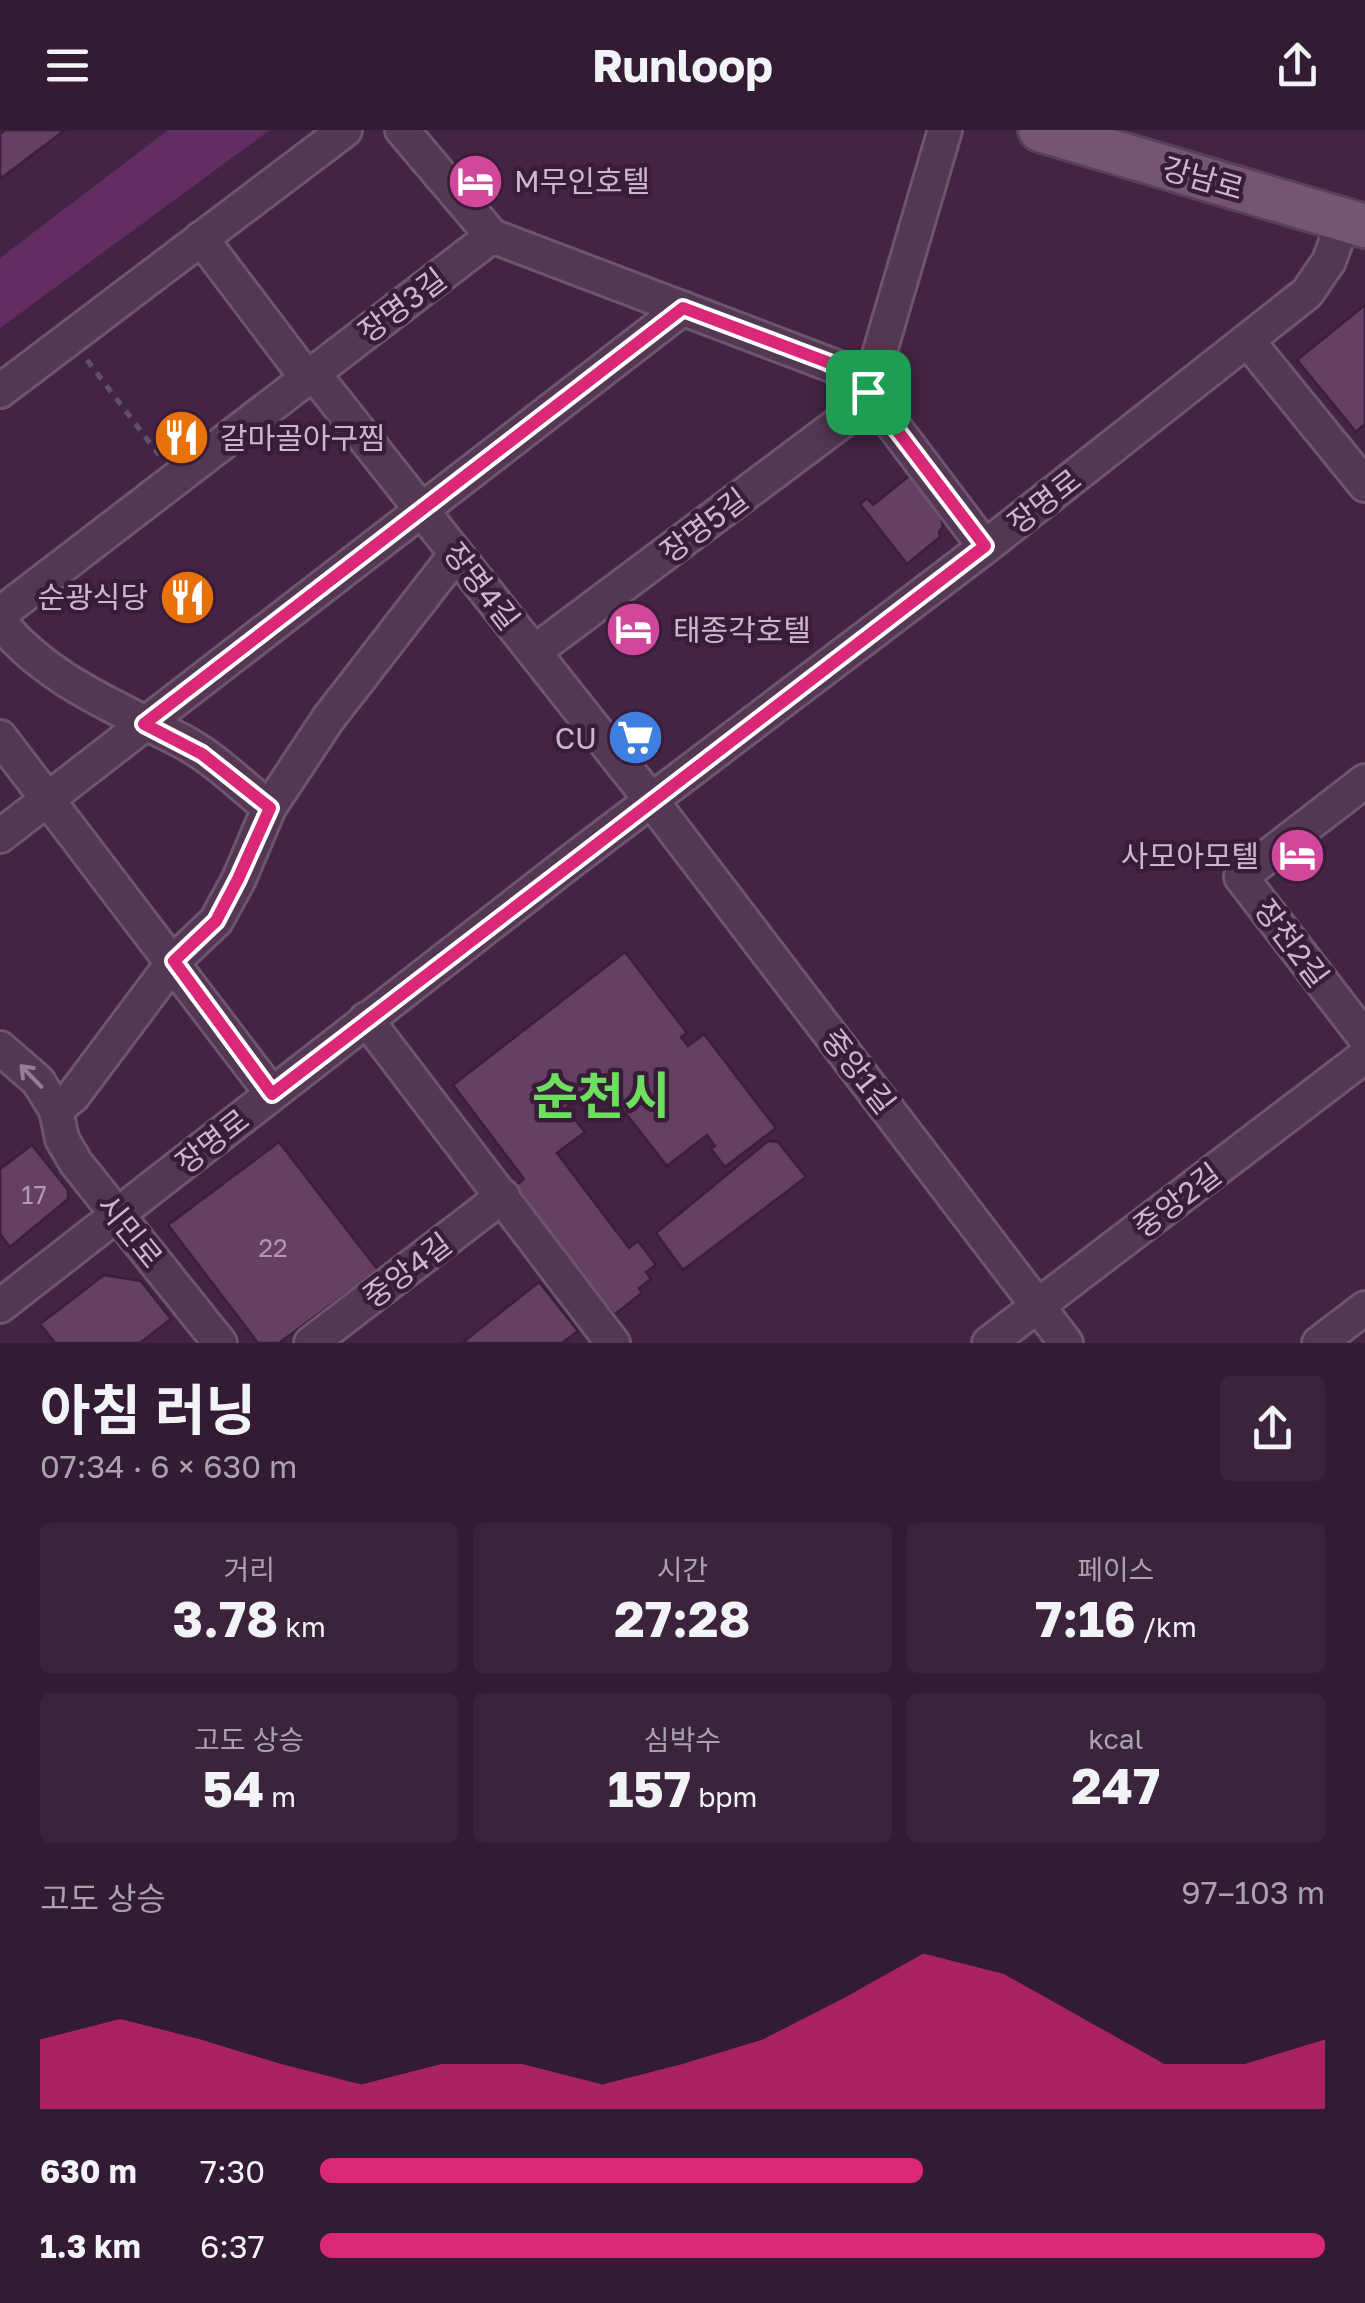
<!DOCTYPE html>
<html lang="ko">
<head>
<meta charset="utf-8">
<style>
  :root { --surface:#331b33; --page:#3b243b; --text:#f1f3f6; --muted:#a9a1ac; --accent:#db2777 }
  body { margin:0; font-family:"Golos Text","Noto Sans KR",sans-serif; background:var(--page); color:var(--text); height:100vh; display:flex; flex-direction:column; font-size:38px; white-space:nowrap }
  * { box-sizing:border-box; margin:0 }
  p { font-size:32px; color:var(--muted) }
  .icon { flex:none; width:55px; height:55px; fill:none; stroke:currentColor; stroke-width:2; stroke-linecap:round; stroke-linejoin:round }
  .map { position:relative; height:1213px; overflow:hidden }
  .panel { display:flex; flex-direction:column; background:var(--surface); flex:1 }
  .panel>* { flex:none }
  .pin { position:absolute; display:grid; place-items:center; width:85px; height:85px; color:#fff; margin:-42px; border-radius:20px; box-shadow:0 5px 15px #0006 }
  .round { display:grid; place-items:center; flex:none; width:105px; height:105px; border-radius:10px; background:var(--page) }
  .overview { display:flex; align-items:center; justify-content:space-between; height:170px; padding:0 40px }
  h1 { font-size:55px; font-weight:700; line-height:75px }
  .figures { display:grid; grid-template-columns:repeat(3,1fr); gap:15px; height:170px; padding:10px 40px }
  .figures div { display:grid; align-content:center; border-radius:10px; background:var(--page); text-align:center }
  .figures b { font-size:50px; font-weight:700 }
  .figures small { font-size:28px; font-weight:400 }
  .figures p { font-size:28px }
  .chart { height:280px; padding:20px 40px }
  .chart p { display:flex; justify-content:space-between }
  .chart svg { width:100%; height:180px; margin-top:10px; fill:var(--accent); opacity:.7 }
  ul { padding:0 40px; list-style:none; font-size:32px }
  li { display:grid; grid-template-columns:160px 120px 1fr; align-items:center; height:75px }
  li i { height:25px; border-radius:12px; background:var(--accent) }
  header { display:flex; justify-content:space-between; align-items:center; height:130px; padding:0 40px; background:var(--surface); font-size:45px; font-weight:700 }
  .map>svg:first-child { display:block }
</style>
</head>
<body>
<header><svg class="icon" aria-label="menu" viewBox="0 0 24 24"><path d="M4 6h16M4 12h16M4 18h16"/></svg>Runloop<svg class="icon" aria-label="share" viewBox="0 0 24 24"><path d="M12 15V3M7 8l5-5 5 5M5 13v7h14v-7"/></svg></header>
<div class="map">
<svg width="1365" height="1213" viewBox="0 0 1365 1213">
  <rect width="100%" height="100%" fill="#442444"/>
  <!-- water -->
  <path fill="#622d60" d="M168,0H270L0,198V128Z"/>
  <!-- building -->
  <path fill="#654064" stroke="#3b1f3a" stroke-width="2.5" d="M6,0H65L0,49V4Z
    M1365,175V294L1356,302L1297,230Z
    M914,342L941,385L943,397L939,402L940,407L907,434L860,374L867,368L873,375Z
    M625,822L687,903L681,907L688,916L704,904L776,998L725,1037L711,1019L715,1016L707,1005L667,1036L612,966L597,978L585,963L566,978L585,1002L557,1023L629,1118L638,1111L656,1135L646,1142L651,1149L639,1158L642,1163L614,1185L610,1179L603,1184L503,1066L524,1049L453,955Z
    M768,1011L778,1012L806,1047L683,1140L656,1103Z
    M279,1012L378,1140L279,1213H258L168,1095Z
    M32,1015L68,1060V1069L10,1117L0,1104V1039Z
    M104,1145L141,1151L171,1189L140,1213H55L40,1194Z
    M539,1152L578,1201L562,1213H462Z"/>
  <g fill="none" stroke-linecap="round" stroke-linejoin="round">
    <defs>
      <path id="minor" d="M402,0L492,106L847,241L868,262L985,417
        M201,108L307,248
        M1248,211L1365,355
        M313,243L651,670L1066,1213
        M0,261L345,0
        M868,262L945,0
        M0,484L492,106
        M0,492C48,551 116,577 182,611C214,628 241,655 269,678
        M534,522L873,268
        M0,607L272,964
        M1365,651L1241,747L1365,908
        M0,706L683,178
        M366,889L613,1213
        M0,918L38,951L56,980L62,1009L76,1033L220,1213
        M56,980L73,966L174,831L216,791L239,749L269,678L328,589L456,424
        M0,1176L570,732L985,417L1307,163L1329,131L1344,90
        M311,1213L503,1066
        M989,1213L1365,926
        M1319,1213L1365,1178"/>
      <path id="major" d="M1040,0L1365,96"/>
    </defs>
    <!-- minor casing -->
    <use href="#minor" stroke="#6e546d" stroke-width="38"/>
    <!-- major casing -->
    <use href="#major" stroke="#5a3f59" stroke-width="48"/>
    <!-- path -->
    <path stroke="#61506d" stroke-width="5" stroke-dasharray="8 8" stroke-linecap="butt" d="M87,230L159,325"/>
    <!-- minor -->
    <use href="#minor" stroke="#543853" stroke-width="32"/>
    <!-- major -->
    <use href="#major" stroke="#745673" stroke-width="42"/>
  </g>
  <!-- one-way arrows -->
  <defs><path id="oneway-shaft" d="M-6 0H5M1.5-3L5.5 0L1.5 3" fill="none" stroke-width="1.6" stroke-linecap="round" stroke-linejoin="round" transform="scale(2.5)"/></defs>
  <use stroke="#977d96" href="#oneway-shaft" transform="translate(31 946) rotate(-134)"/>
  <g fill="none" stroke-linecap="round" stroke-linejoin="round">
    <defs>
      <path id="route" d="M683,178L827,232L847,242L868,262L985,416L272,964L174,831L216,791L238,749L270,678L202,624L144,594Z"/>
    </defs>
    <!-- route casing -->
    <use href="#route" stroke="#fff" stroke-width="20"/>
    <!-- route -->
    <use href="#route" stroke="#db2777" stroke-width="12"/>
  </g>
  <!-- icons -->
  <defs>
    <symbol id="hotel-disc" viewBox="-11 -11 22 22"><circle r="9.5" fill="#d1479c" stroke="#391d38"/><path d="M-6-4.5h1.5V1H6V5H4.5V3h-9V5H-6ZM-4 0a1.8 1.8 0 1 1 3.6 0ZM.5 0V-2.5h3Q6-2.5 6 0Z" fill="#fff"/></symbol>
    <symbol id="restaurant-disc" viewBox="-11 -11 22 22"><circle r="9.5" fill="#e8710a" stroke="#391d38"/><path d="M-5-6h1v4h1v-4h1v4h1v-4h1v5L-1.5 .5V6h-2V.5L-5-1ZM5-6V6H3V1.5H1.5Q1.5-4 5-6Z" fill="#fff"/></symbol>
    <symbol id="supermarket-disc" viewBox="-11 -11 22 22"><circle r="9.5" fill="#3f7fe0" stroke="#391d38"/><path d="M-6-5.5h2.5l.6 2H6L4.5 2H-2.5L-4.4-4H-6ZM-1.5 3.2a1.3 1.3 0 1 0 .1 0ZM3 3.2a1.3 1.3 0 1 0 .1 0Z" fill="#fff"/></symbol>
  </defs>
  <g fill-rule="evenodd">
    <use href="#hotel-disc" x="444" y="20" width="63" height="63"/>
    <use href="#restaurant-disc" x="150" y="276" width="63" height="63"/>
    <use href="#restaurant-disc" x="156" y="436" width="63" height="63"/>
    <use href="#hotel-disc" x="602" y="468" width="63" height="63"/>
    <use href="#supermarket-disc" x="604" y="576" width="63" height="63"/>
    <use href="#hotel-disc" x="1266" y="694" width="63" height="63"/>
  </g>
  <g text-anchor="middle" dominant-baseline="central" stroke-width="9" stroke-linejoin="round" paint-order="stroke">
    <!-- number labels -->
    <g font-size="25" fill="#b398b2">
      <text x="34" y="1064">17</text>
      <text x="273" y="1117">22</text>
    </g>
    <!-- street labels -->
    <g font-size="30" fill="#cdb6cc" stroke="#391d38">
      <text transform="translate(1203 48) rotate(16)">강남로</text>
      <text transform="translate(402 175) rotate(-37)">장명3길</text>
      <text transform="translate(1044 371) rotate(-38)">장명로</text>
      <text transform="translate(704 395) rotate(-37)">장명5길</text>
      <text transform="translate(482 456) rotate(52)">장명4길</text>
      <text transform="translate(1292 813) rotate(53)">장천2길</text>
      <text transform="translate(859 941) rotate(52)">중앙1길</text>
      <text transform="translate(212 1011) rotate(-38)">장명로</text>
      <text transform="translate(1177 1070) rotate(-37)">중앙2길</text>
      <text transform="translate(130 1101) rotate(51)">시민로</text>
      <text transform="translate(407 1140) rotate(-37)">중앙4길</text>
    </g>
    <!-- poi labels -->
    <g font-size="30" fill="#cdb6cc" stroke="#391d38" text-anchor="start">
      <text x="514" y="51">M무인호텔</text>
      <text x="220" y="308">갈마골아구찜</text>
      <text x="148" y="467" text-anchor="end">순광식당</text>
      <text x="673" y="500">태종각호텔</text>
      <text x="597" y="608" text-anchor="end">CU</text>
      <text x="1259" y="726" text-anchor="end">사모아모텔</text>
    </g>
    <!-- town labels -->
    <g font-size="50" font-weight="bold" fill="#6ce05e" stroke="#391d38">
      <text x="601" y="965">순천시</text>
    </g>
  </g>
</svg>
<div class="pin" style="left:868px;top:262px;background:#1e9e55"><svg class="icon" aria-label="arrive" viewBox="0 0 24 24"><path d="M6 21V4h12l-3 4 3 4H6"/></svg></div>
</div>
<section class="panel">
<div class="overview"><div><h1>아침 러닝</h1><p>07:34 · 6 × 630 m</p></div><a class="round"><svg class="icon" aria-label="share" viewBox="0 0 24 24"><path d="M12 15V3M7 8l5-5 5 5M5 13v7h14v-7"/></svg></a></div>
<div class="figures">
<div><p>거리</p><b>3.78<small> km</small></b></div>
<div><p>시간</p><b>27:28</b></div>
<div><p>페이스</p><b>7:16<small> /km</small></b></div>
</div>
<div class="figures">
<div><p>고도 상승</p><b>54<small> m</small></b></div>
<div><p>심박수</p><b>157<small> bpm</small></b></div>
<div><p>kcal</p><b>247</b></div>
</div>
<div class="chart"><p><span>고도 상승</span>97–103 m</p>
<svg viewBox="0 0 160 44" preserveAspectRatio="none"><path d="M0 44V27L10 22L20 27L30 33L40 38L50 33L60 33L70 38L80 33L90 27L100 17L110 6L120 11L130 22L140 33L150 33L160 27V44z"/></svg>
</div>
<ul>
<li><b>630 m</b>7:30<i style="width:60%"></i></li>
<li><b>1.3 km</b>6:37<i style="width:100%"></i></li>
</ul>
</section>
</body>
</html>
